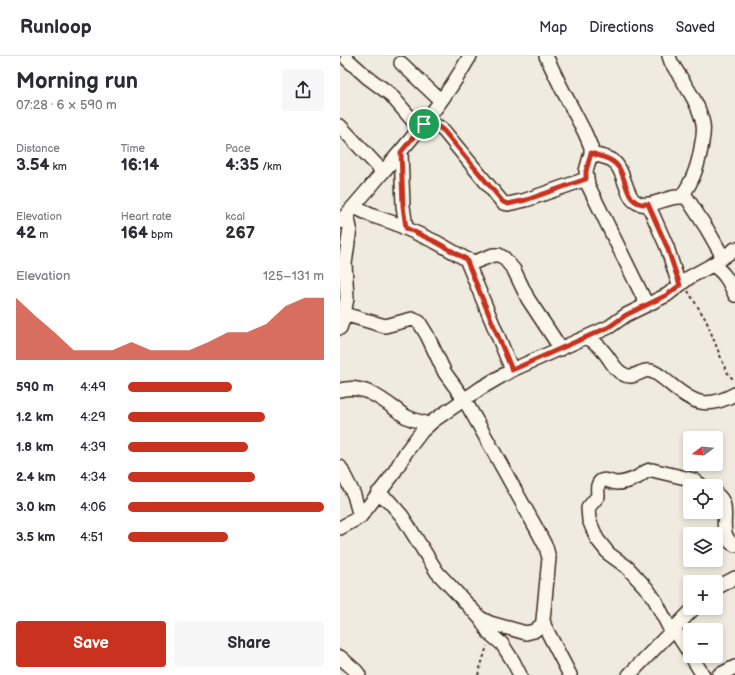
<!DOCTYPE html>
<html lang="en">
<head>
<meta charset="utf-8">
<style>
  :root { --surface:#fff; --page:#f7f7f7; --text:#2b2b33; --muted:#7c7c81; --line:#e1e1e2; --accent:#c8321e }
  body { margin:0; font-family:"Balsamiq Sans",sans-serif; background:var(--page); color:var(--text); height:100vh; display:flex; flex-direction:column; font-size:15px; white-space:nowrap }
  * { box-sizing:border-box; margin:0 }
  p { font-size:13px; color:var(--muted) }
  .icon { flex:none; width:22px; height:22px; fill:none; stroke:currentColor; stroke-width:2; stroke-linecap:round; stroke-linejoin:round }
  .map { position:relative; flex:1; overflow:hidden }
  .details { display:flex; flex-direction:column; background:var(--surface); width:340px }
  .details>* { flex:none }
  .needle { width:26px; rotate:254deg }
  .tools { position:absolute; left:343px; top:375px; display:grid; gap:8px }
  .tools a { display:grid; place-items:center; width:40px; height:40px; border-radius:4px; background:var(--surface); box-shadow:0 2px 6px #0003; font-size:20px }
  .pin { position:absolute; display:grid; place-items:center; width:34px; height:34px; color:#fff; margin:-17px; border:2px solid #fff; border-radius:50%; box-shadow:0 1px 4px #0007 }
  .round { display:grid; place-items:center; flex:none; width:42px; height:42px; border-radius:4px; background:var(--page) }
  .summary { display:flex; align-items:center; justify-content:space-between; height:68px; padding:0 16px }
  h1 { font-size:22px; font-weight:600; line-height:30px }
  .figures { display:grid; grid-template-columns:repeat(3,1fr); gap:6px; height:68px; padding:4px 16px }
  .figures div { display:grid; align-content:center }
  .figures b { font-size:17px; font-weight:600 }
  .figures small { font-size:11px; font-weight:400 }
  .figures p { font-size:11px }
  .chart { height:112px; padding:8px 16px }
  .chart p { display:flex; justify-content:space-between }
  .chart svg { width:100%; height:72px; margin-top:4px; fill:var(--accent); opacity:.7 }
  .button { display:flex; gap:8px; margin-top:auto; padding:8px 16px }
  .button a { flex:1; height:46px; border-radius:4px; background:var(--accent); color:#fff; font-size:16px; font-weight:600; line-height:46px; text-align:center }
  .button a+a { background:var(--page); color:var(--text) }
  ul { padding:0 16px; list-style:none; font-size:13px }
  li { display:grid; grid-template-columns:64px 48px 1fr; align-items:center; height:30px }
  li i { height:10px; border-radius:5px; background:var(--accent) }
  header { display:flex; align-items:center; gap:24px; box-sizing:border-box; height:56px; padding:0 20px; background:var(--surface); border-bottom:1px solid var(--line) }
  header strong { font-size:19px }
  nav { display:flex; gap:22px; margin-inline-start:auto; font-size:14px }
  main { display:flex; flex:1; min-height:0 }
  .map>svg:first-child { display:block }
</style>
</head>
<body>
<header>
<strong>Runloop</strong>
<nav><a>Map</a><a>Directions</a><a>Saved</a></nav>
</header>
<main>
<section class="details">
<div class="summary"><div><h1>Morning run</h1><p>07:28 · 6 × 590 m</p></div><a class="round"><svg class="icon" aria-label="share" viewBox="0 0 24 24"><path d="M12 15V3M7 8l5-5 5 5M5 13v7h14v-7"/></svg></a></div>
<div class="figures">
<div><p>Distance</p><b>3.54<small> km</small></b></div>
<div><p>Time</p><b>16:14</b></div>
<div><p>Pace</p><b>4:35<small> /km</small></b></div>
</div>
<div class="figures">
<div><p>Elevation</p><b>42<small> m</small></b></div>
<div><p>Heart rate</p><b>164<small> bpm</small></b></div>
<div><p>kcal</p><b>267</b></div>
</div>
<div class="chart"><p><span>Elevation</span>125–131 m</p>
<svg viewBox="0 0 160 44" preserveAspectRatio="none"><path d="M0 44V6L10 17L20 27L30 38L40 38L50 38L60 33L70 38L80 38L90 38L100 33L110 27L120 27L130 22L140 11L150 6L160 6V44z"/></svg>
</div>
<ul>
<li><b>590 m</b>4:49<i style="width:53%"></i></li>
<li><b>1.2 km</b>4:29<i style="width:70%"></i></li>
<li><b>1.8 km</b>4:39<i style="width:61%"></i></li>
<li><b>2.4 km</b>4:34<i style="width:65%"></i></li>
<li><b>3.0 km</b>4:06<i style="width:100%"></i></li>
<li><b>3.5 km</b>4:51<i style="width:51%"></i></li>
</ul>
<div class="button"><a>Save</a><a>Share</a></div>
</section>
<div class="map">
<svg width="395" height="619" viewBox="0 0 395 619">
  <rect width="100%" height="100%" fill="#f0ebe0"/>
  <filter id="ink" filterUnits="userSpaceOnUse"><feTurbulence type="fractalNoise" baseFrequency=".025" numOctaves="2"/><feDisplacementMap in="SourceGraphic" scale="8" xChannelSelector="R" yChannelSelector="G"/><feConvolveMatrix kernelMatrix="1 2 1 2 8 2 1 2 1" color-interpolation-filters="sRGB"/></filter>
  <g filter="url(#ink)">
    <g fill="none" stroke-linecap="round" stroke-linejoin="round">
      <defs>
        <path id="minor" d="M206,0L222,33L245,77L251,91V97L246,115L248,129L307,249
          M329,0L331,6C342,25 359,46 363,68C364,74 363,81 362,86C359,107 354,123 342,140
          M7,3L27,21L50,38L80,73
          M61,7L101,45
          M84,68L99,71L104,75L163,147L168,148L186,144L246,123
          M0,70L43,116
          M61,96L63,150L66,172
          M251,97C258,100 266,101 272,104C285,113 285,140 296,146C310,155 331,136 347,142L367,173L383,201
          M308,148L327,191L339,229
          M14,151L33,160L54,167L96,186L126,203L135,206L153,199H159L164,202L174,214L188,243L221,293
          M0,166C14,150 28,134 42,117C75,79 105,44 130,0
          M126,203L172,314
          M372,209C384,215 390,227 395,239
          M4,258L45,270L72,263L79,266L87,279L105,317L124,343L140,371L195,470L206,491L209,502L203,564L204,569L230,619
          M0,272L3,264L7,242L5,208L10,172L7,158
          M247,281C253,285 259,289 263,295C270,302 274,314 283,318C294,325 301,312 311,315C318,317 324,323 329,327C353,347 366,354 395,338
          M0,334C26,327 45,346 65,360C72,364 81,366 89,368
          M0,411L14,439L20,461
          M38,437L49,445L62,460L97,516L140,562L150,567L186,577L194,575L204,567
          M376,438C395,450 373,479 395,489
          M0,472L20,461L52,420L66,396L82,375L93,365L141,332L172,314L269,271L286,259L327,239L350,221L372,209L395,193
          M376,532L395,522
          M140,562L149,577L162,588L173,605L180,619
          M334,573L350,598
          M331,575L315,544L308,534L287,511L269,498L257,483L249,464L248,452L258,440C258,435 256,429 261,425C266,422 271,427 277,427C283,427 292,424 298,421C303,418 305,414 312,414L354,424L362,430
          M351,600L363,619
          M0,601L16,615L19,619
          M289,619L354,552
          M379,619L395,611"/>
      </defs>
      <!-- minor casing -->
      <use href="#minor" stroke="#3b2a1e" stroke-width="16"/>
      <!-- path -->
      <path stroke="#3b2a1e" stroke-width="2" stroke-dasharray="3 3" stroke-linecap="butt" d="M348,235L366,264L385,312L389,319L395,325
        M138,619L147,590"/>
      <!-- minor -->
      <use href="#minor" stroke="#fbf7ec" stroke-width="13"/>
    </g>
  </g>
  <g fill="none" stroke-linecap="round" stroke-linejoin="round" filter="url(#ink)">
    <defs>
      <path id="route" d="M84,68L99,71L104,75L163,146L168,148L186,144L246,123V115L251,97C261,101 273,102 279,112C288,126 285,150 308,148L327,191L340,229L327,239L286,259L269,271L172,314L126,203L96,186L66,172L63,150L61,96Z"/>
    </defs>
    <!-- route casing -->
    <use href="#route" stroke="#fff" stroke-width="8"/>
    <!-- route -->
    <use href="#route" stroke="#c8321e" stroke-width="5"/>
  </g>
</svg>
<div class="tools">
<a><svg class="needle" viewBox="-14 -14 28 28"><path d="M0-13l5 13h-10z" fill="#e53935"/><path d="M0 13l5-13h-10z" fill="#7c7c81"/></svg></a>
<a><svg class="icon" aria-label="locate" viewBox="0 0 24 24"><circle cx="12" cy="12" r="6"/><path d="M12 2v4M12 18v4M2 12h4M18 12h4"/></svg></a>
<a><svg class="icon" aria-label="layers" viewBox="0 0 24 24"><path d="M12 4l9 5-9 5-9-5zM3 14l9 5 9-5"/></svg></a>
<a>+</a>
<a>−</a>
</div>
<div class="pin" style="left:84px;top:68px;background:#1e9e55"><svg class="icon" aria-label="arrive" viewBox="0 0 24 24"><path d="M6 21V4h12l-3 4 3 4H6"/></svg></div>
</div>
</main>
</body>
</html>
